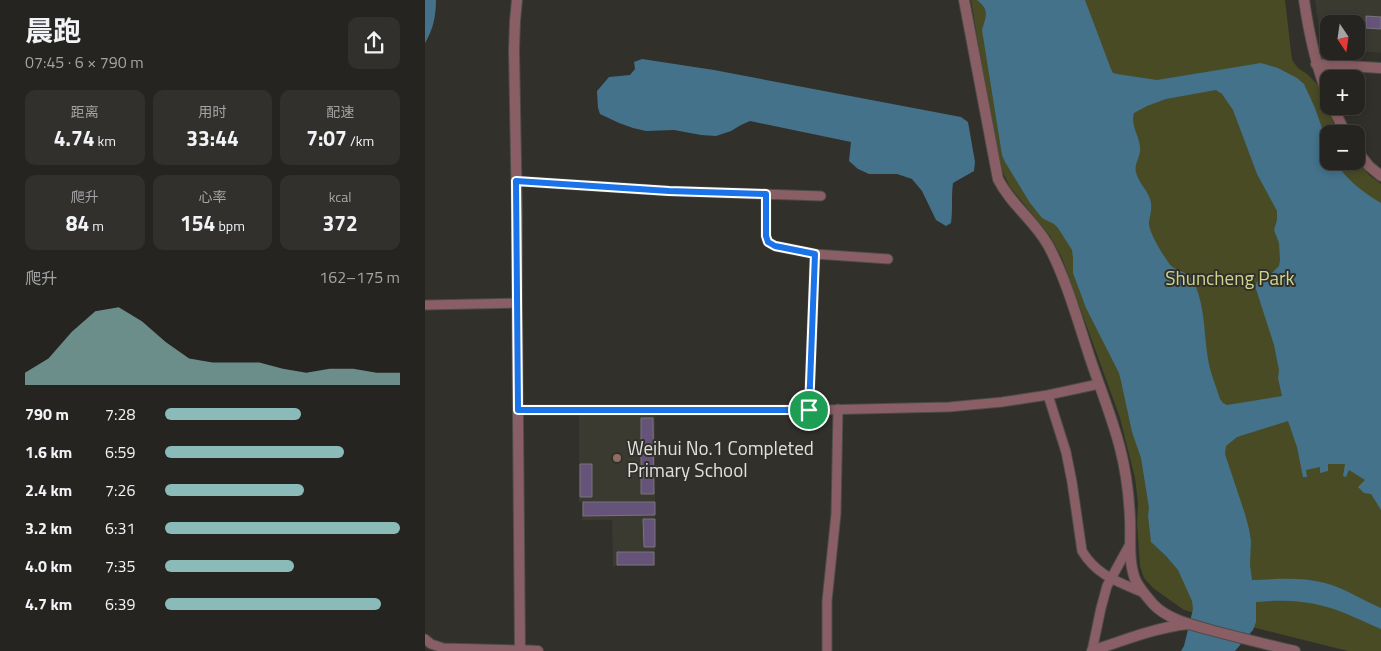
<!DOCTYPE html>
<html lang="zh">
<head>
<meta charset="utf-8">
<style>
  :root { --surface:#252420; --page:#31302d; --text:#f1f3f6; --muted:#a3a4a5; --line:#42413e; --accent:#8bbbb9 }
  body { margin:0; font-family:"Titillium Web","Noto Sans SC",sans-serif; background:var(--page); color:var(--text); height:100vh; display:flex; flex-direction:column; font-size:19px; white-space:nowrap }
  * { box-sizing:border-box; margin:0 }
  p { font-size:16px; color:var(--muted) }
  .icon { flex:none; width:28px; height:28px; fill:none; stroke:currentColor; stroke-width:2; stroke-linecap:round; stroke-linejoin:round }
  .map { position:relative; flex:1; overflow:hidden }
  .panel { display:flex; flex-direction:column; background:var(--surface); width:425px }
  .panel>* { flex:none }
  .needle { width:32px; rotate:167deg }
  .buttons { position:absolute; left:895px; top:15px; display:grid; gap:10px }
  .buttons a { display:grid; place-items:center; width:45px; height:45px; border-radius:10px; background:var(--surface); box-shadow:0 2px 8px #0003,0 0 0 1px var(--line); font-size:25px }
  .pin { position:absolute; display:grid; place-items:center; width:42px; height:42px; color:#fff; margin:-21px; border:2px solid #fff; border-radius:50%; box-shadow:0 1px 5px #0007 }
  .round { display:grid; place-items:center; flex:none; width:52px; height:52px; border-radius:10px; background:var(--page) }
  .head { display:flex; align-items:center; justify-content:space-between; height:85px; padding:0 25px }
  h1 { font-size:28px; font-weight:700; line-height:38px }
  .figures { display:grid; grid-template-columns:repeat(3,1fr); gap:8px; height:85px; padding:5px 25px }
  .figures div { display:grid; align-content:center; border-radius:10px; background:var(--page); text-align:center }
  .figures b { font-size:21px; font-weight:700 }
  .figures small { font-size:14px; font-weight:400 }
  .figures p { font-size:14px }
  .chart { height:140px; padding:10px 25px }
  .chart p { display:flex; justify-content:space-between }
  .chart svg { width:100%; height:90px; margin-top:5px; fill:var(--accent); opacity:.7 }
  ul { padding:0 25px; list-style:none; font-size:16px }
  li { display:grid; grid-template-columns:80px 60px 1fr; align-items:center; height:38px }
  li i { height:12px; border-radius:6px; background:var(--accent) }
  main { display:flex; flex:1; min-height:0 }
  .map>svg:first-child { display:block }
</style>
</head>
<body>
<main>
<section class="panel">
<div class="head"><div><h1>晨跑</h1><p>07:45 · 6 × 790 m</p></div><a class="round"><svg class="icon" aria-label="share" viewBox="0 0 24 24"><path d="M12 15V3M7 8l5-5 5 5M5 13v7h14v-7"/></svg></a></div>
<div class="figures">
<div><p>距离</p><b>4.74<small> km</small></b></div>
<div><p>用时</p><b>33:44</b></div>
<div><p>配速</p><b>7:07<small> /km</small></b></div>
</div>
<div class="figures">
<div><p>爬升</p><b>84<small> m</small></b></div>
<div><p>心率</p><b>154<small> bpm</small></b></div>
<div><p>kcal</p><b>372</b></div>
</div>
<div class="chart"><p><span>爬升</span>162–175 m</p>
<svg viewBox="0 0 160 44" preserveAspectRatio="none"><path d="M0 44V38L10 31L20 18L30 8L40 6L50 13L60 23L70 31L80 33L90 33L100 33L110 36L120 38L130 36L140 36L150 38L160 38V44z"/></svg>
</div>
<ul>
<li><b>790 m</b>7:28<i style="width:58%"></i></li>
<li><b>1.6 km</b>6:59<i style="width:76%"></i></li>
<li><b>2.4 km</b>7:26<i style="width:59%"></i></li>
<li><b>3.2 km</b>6:31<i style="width:100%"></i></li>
<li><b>4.0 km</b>7:35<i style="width:55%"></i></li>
<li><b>4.7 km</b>6:39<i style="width:92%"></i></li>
</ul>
</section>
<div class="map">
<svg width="956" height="651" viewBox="0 0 956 651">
  <rect width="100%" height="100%" fill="#31302b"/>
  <!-- built -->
  <path fill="#3b3a30" d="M890,0H956V53L929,51H931V24H904V50L897,49Z
    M230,414V566H188L187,520H157V502H154V415Z"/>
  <!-- green -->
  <path fill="#484b24" d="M546,0H860L867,60L873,68L882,74L893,85L913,134H904V161H931L944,175L956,184V651H923L759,610L728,588L719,578L715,566L712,522L713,503L710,478L695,418L637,258L625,236L585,187L573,162Z"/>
  <!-- water -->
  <path fill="#43728a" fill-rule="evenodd" d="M0,0H11C11,16 8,30 0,43Z
    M552,0H660L686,69L688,73L692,74L732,80L836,63L853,68L872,78L879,84L890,108L904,148V161H910C920,179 939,193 956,203V510L946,494L939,493L933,487L940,480L924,470L921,477L918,476L920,464H903V471L895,473V467L881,470L882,477H878L872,447L863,421L812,437L801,446L800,454L820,514L824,529L826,541L825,565L827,580C851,579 877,577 900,583C920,588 937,600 956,608V629C937,621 918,611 898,606C876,600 853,600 831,602V622L828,630L810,651H756L759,646L768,609L767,601L753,570L741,556L726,542L723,516L724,508L716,458L707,432L696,381L694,373L661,308L648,273V258L647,250L633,228L629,224L617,218L605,203L580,162L577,155L557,30C561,16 565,10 552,0ZM791,90L797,94L808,110L832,174L852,211V220L849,230L854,243L855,260L854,266L847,273L832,282L830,286L849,345L854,370L853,378L857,396L802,405L798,403L795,399C791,386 785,372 783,359C779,335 780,309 771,287C765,273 761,274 749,268C745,266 742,260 739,256C734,248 723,230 724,222C725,214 728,208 725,199C722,190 712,180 711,172C709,164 715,158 715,150C716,138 705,126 709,113L722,106L741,99Z
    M217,59L289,70L536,117L543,122L550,162L549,171L528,183C526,197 528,209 526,223L521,226L511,220L497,191L487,179L472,174H444L433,169L424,161L426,142L325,121L316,125L306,131L291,136L276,135L249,130L221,131L208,128L194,123L175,114L173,108L172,91L184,77L205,75L210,69L209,62Z"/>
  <!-- building -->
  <path fill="#65537a" stroke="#78757b" d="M941,16L956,17V29L941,28Z
    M216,418H228L229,494H216Z
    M155,464H167V497H155Z
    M158,502H230V515L158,516Z
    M218,519H230V547H219Z
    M192,552H229V565H192Z"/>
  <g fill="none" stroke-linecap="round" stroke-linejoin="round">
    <defs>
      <path id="minor" d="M91,181L244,191L396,196
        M341,194V236L343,242L350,246L390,254
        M0,305L92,303
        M623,395L641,452L647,482L657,551C672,576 694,582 719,593
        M384,409L390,254L463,259
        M93,410H393L524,407L577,402L623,395L674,384
        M0,639L6,644L18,648L95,650V651
        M402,651V601L411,514L413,409
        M667,651L676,608L682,586L705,544"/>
      <path id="tertiary" d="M92,0L90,21L89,50L92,217V303L95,650L113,651
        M539,0L573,179C586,205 609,220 623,245C641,278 653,322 665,358C675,388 687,417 695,448C701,471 704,495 705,519C706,538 703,560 710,579C714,588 721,596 728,604C743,620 768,625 789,631C816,638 843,645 870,651
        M879,0C884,34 891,67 904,99
        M891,64L956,68
        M907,106L921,134
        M931,150L944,166L956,176
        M667,651C699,640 729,628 763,624"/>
    </defs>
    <!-- minor casing -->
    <use href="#minor" stroke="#4d4c47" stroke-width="11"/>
    <!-- tertiary casing -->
    <use href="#tertiary" stroke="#4d4c47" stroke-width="12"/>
    <!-- minor -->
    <use href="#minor" stroke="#895f65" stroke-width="9"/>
    <!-- tertiary -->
    <use href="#tertiary" stroke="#895f65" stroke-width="10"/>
  </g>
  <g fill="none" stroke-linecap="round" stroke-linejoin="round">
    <defs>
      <path id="route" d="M91,181L244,191L341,194V236L343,242L350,246L390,254L384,410H93Z"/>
    </defs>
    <!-- route casing -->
    <use href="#route" stroke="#fff" stroke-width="10"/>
    <!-- route -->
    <use href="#route" stroke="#1a73e8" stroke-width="6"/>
  </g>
  <!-- markers -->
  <circle fill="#8d6e63" stroke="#31302b" stroke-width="2" cx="192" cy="458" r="5"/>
  <g text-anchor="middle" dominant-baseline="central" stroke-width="4" stroke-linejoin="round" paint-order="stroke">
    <!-- park labels -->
    <g font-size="19" fill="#d0d58d" stroke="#31302b">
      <text x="805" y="277">Shuncheng Park</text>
    </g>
    <!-- poi labels -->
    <g font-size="19" fill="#e0e0dd" stroke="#31302b" text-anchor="start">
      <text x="202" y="447">Weihui No.1 Completed<tspan x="202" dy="22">Primary School</tspan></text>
    </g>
  </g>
</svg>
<div class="buttons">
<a><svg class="needle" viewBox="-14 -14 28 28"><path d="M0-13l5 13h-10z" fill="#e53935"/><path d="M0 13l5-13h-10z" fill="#a3a4a5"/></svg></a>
<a>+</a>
<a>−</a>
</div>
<div class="pin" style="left:384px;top:410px;background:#1e9e55"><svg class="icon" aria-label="arrive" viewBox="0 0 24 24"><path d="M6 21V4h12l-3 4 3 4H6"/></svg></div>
</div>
</main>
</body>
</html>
